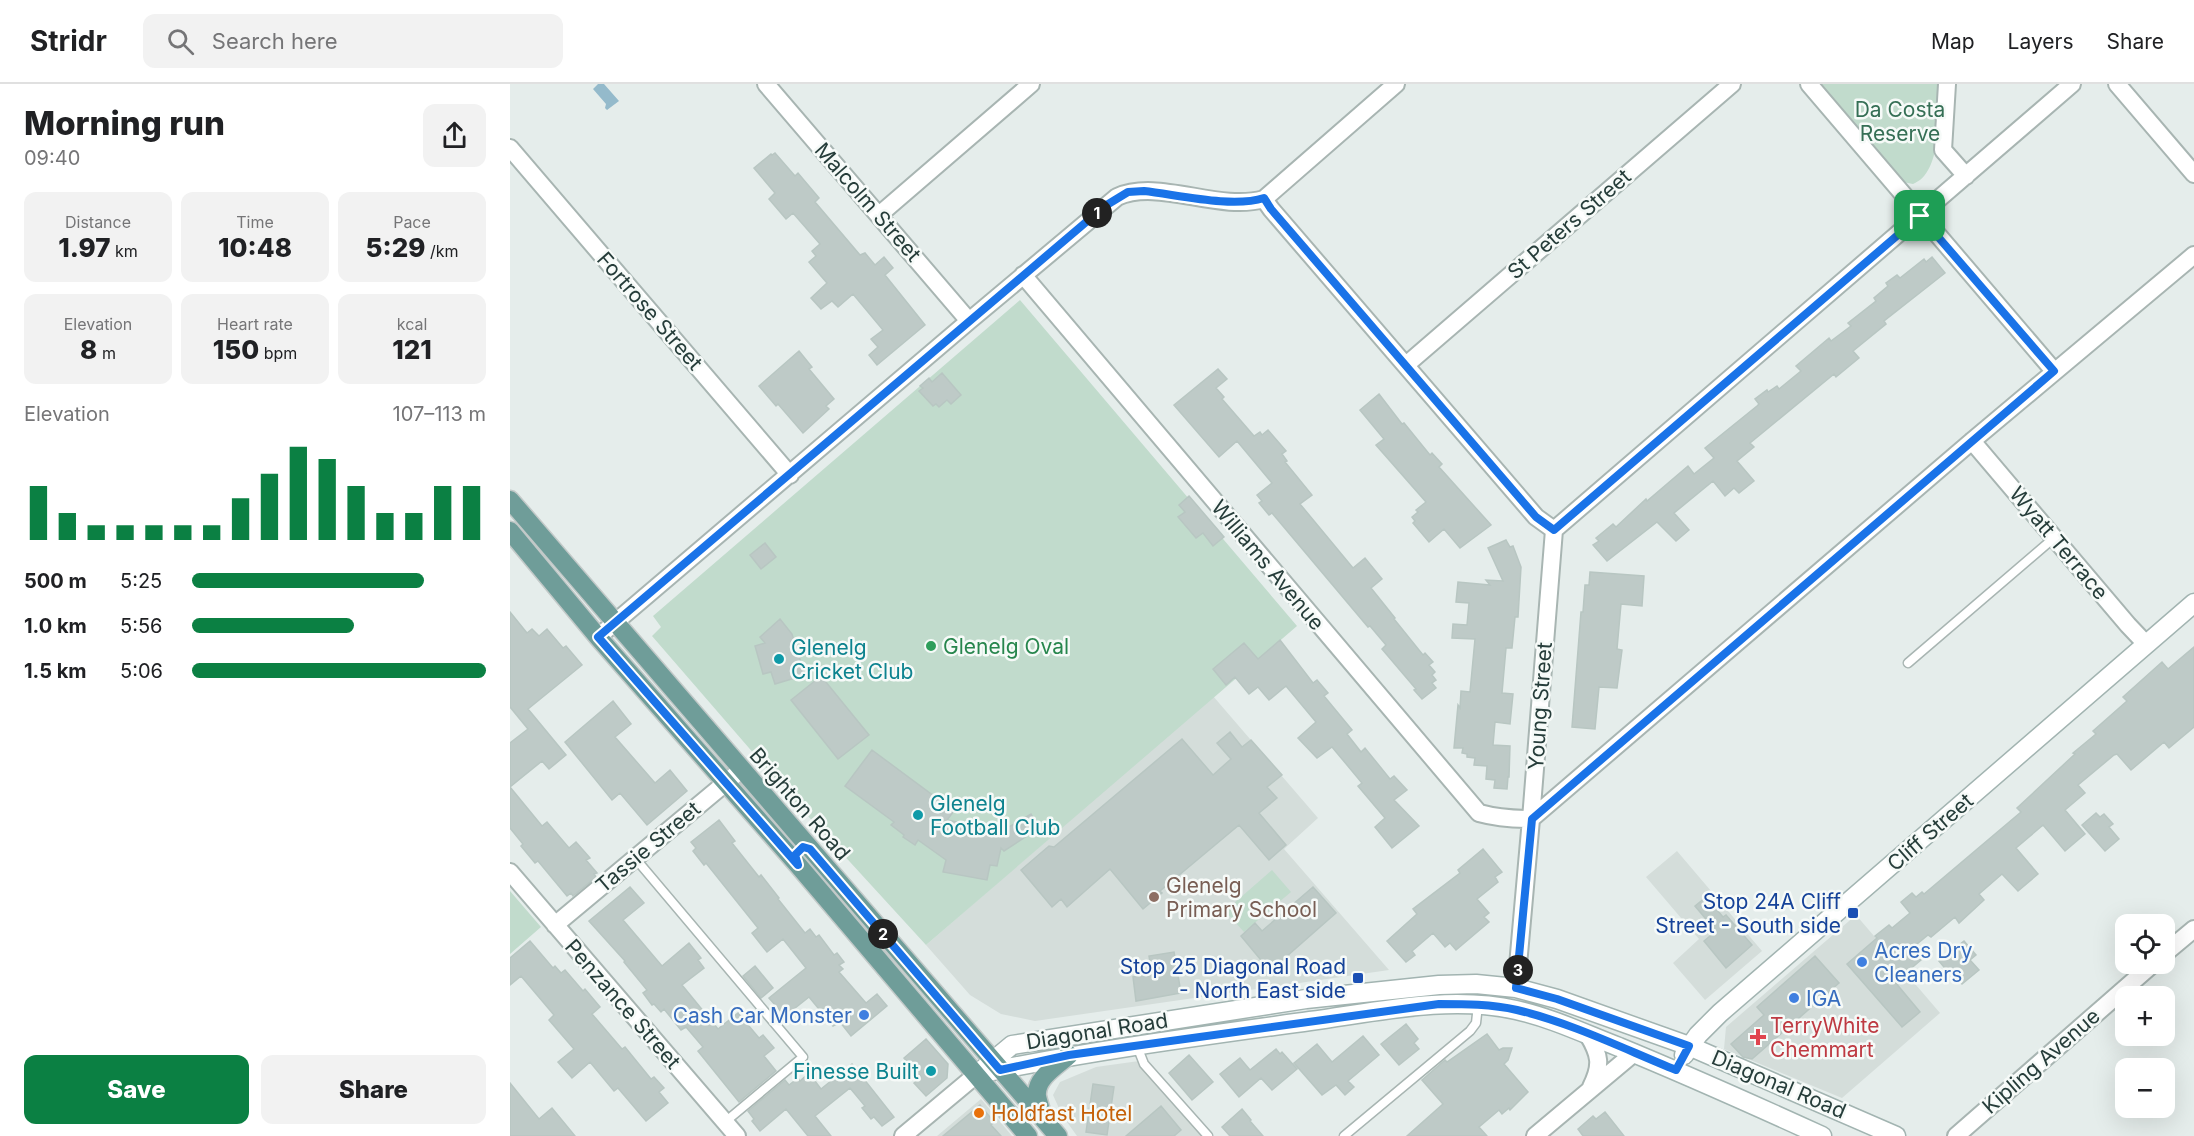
<!DOCTYPE html>
<html lang="en">
<head>
<meta charset="utf-8">
<style>
  :root { --surface:#fff; --page:#f2f2f2; --text:#202124; --muted:#757577; --line:#e0e0e0; --accent:#0b8043 }
  body { margin:0; font-family:Inter,sans-serif; background:var(--page); color:var(--text); height:100vh; display:flex; flex-direction:column; font-size:22px; white-space:nowrap }
  * { box-sizing:border-box; margin:0 }
  p { font-size:20px; color:var(--muted) }
  .icon { flex:none; width:33px; height:33px; fill:none; stroke:currentColor; stroke-width:2; stroke-linecap:round; stroke-linejoin:round }
  .map { position:relative; flex:1; overflow:hidden }
  .drawer { display:flex; flex-direction:column; background:var(--surface); width:510px }
  .drawer>* { flex:none }
  .fabs { position:absolute; left:1605px; top:830px; display:grid; gap:12px }
  .fabs a { display:grid; place-items:center; width:60px; height:60px; border-radius:12px; background:var(--surface); box-shadow:0 6px 24px #0002; font-size:30px }
  .pin { position:absolute; display:grid; place-items:center; width:51px; height:51px; color:#fff; margin:-26px; border-radius:12px; box-shadow:0 3px 9px #0006 }
  .km { position:absolute; width:30px; height:30px; margin:-15px; border-radius:50%; background:#222; color:#fff; font-size:16px; line-height:30px; text-align:center }
  .round { display:grid; place-items:center; flex:none; width:63px; height:63px; border-radius:12px; background:var(--page) }
  .headline { display:flex; align-items:center; justify-content:space-between; height:102px; padding:0 24px }
  h1 { font-size:33px; font-weight:800; line-height:45px }
  .figures { display:grid; grid-template-columns:repeat(3,1fr); gap:9px; height:102px; padding:6px 24px }
  .figures div { display:grid; align-content:center; border-radius:12px; background:var(--page); text-align:center }
  .figures b { font-size:26px; font-weight:800 }
  .figures small { font-size:16px; font-weight:400 }
  .figures p { font-size:16px }
  .chart { height:168px; padding:12px 24px }
  .chart p { display:flex; justify-content:space-between }
  .chart svg { width:100%; height:108px; margin-top:6px; stroke:var(--accent); stroke-width:6 }
  .primary-button { display:flex; gap:12px; margin-top:auto; padding:12px 24px }
  .primary-button a { flex:1; height:69px; border-radius:12px; background:var(--accent); color:#fff; font-size:24px; font-weight:800; line-height:69px; text-align:center }
  .primary-button a+a { background:var(--page); color:var(--text) }
  ul { padding:0 24px; list-style:none; font-size:20px }
  li { display:grid; grid-template-columns:96px 72px 1fr; align-items:center; height:45px }
  li i { height:15px; border-radius:8px; background:var(--accent) }
  header { display:flex; align-items:center; gap:36px; box-sizing:border-box; height:84px; padding:0 30px; background:var(--surface); border-bottom:2px solid var(--line) }
  header strong { font-size:28px }
  nav { display:flex; gap:33px; margin-inline-start:auto; font-size:21px }
  .search { width:420px; height:54px; background:var(--page); display:flex; align-items:center; gap:15px; box-sizing:border-box; padding:0 21px; border-radius:12px; color:var(--muted); font-size:22px }
  main { display:flex; flex:1; min-height:0 }
  .map>svg:first-child { display:block }
</style>
</head>
<body>
<header>
<strong>Stridr</strong>
<div class="search"><svg class="icon" aria-label="search" viewBox="0 0 24 24"><circle cx="10" cy="10" r="6"/><path d="M15 15l6 6"/></svg>Search here</div>
<nav><a>Map</a><a>Layers</a><a>Share</a></nav>
</header>
<main>
<section class="drawer">
<div class="headline"><div><h1>Morning run</h1><p>09:40</p></div><a class="round"><svg class="icon" aria-label="share" viewBox="0 0 24 24"><path d="M12 15V3M7 8l5-5 5 5M5 13v7h14v-7"/></svg></a></div>
<div class="figures">
<div><p>Distance</p><b>1.97<small> km</small></b></div>
<div><p>Time</p><b>10:48</b></div>
<div><p>Pace</p><b>5:29<small> /km</small></b></div>
</div>
<div class="figures">
<div><p>Elevation</p><b>8<small> m</small></b></div>
<div><p>Heart rate</p><b>150<small> bpm</small></b></div>
<div><p>kcal</p><b>121</b></div>
</div>
<div class="chart"><p><span>Elevation</span>107–113 m</p>
<svg viewBox="0 0 160 44" preserveAspectRatio="none"><path d="M5 44V22M15 44V33M25 44V38M35 44V38M45 44V38M55 44V38M65 44V38M75 44V27M85 44V17M95 44V6M105 44V11M115 44V22M125 44V33M135 44V33M145 44V22M155 44V22"/></svg>
</div>
<ul>
<li><b>500 m</b>5:25<i style="width:79%"></i></li>
<li><b>1.0 km</b>5:56<i style="width:55%"></i></li>
<li><b>1.5 km</b>5:06<i style="width:100%"></i></li>
</ul>
<div class="primary-button"><a>Save</a><a>Share</a></div>
</section>
<div class="map">
<svg width="1684" height="1052" viewBox="0 0 1684 1052">
  <rect width="100%" height="100%" fill="#e5edeb"/>
  <!-- built -->
  <path fill="#d4ddda" d="M703,612L808,734L774,765L879,886L525,937L491,930L460,911L416,861Z
    M1167,767L1252,867L1195,916L1163,879L1189,855L1136,793Z
    M1346,831L1430,929L1332,1014L1214,965L1216,943Z
    M629,977L694,1052H567L552,1031L543,1011L550,998L586,983Z
    M471,1015L502,1052H427Z"/>
  <!-- green -->
  <path fill="#c1dbcc" d="M1310,0H1430C1428,27 1433,89 1403,100L1393,98Z
    M510,216L787,542L416,861L297,731L142,552L151,543L143,532Z
    M762,786L781,808L734,848L715,827Z
    M0,807L31,843L0,870Z"/>
  <!-- water -->
  <path fill="#94bacb" d="M88,0H94L109,17L97,26L95,24L96,20L83,5Z"/>
  <!-- building -->
  <path fill="#becac7" stroke="#b8c6c2" stroke-width="1.5" d="M265,69L285,92L288,89L309,114L305,118L350,171L355,169L365,181L374,173L383,184L375,191L415,241L367,281L359,271L368,263L361,255L373,246L343,210L328,223L322,217L311,225L301,214L317,199L299,178L306,172L302,167L310,160L283,129L276,135L259,115L265,109L244,84L261,70L262,71Z
    M1422,173L1435,189L1374,237L1376,240L1343,267L1349,274L1326,293L1324,290L1240,359L1244,363L1227,377L1244,397L1229,409L1224,404L1215,412L1203,397L1164,429L1179,446L1166,457L1147,438L1097,477L1083,461L1089,457L1086,454L1103,440L1106,443L1136,415L1137,417L1178,382L1184,390L1204,374L1195,364L1247,322L1249,320L1245,315L1257,306L1258,308L1267,302L1269,305L1291,287L1286,282L1319,254L1321,257L1341,242L1338,239L1366,217L1364,214L1378,202L1376,199L1387,191L1390,194L1414,175L1416,178Z
    M289,267L302,283L299,285L324,315L316,322L319,325L293,349L268,320L266,322L249,302Z
    M708,285L717,295L706,304L714,313L712,315L744,352L750,348L752,351L758,346L776,367L772,370L777,377L775,378L802,411L790,420L843,484L855,474L872,495L861,504L885,534L884,535L913,571L915,569L923,578L919,581L925,588L922,591L926,596L922,599L926,604L912,615L904,606L906,605L872,565L876,561L860,542L858,543L762,429L759,431L749,419L752,417L747,411L762,399L727,357L709,373L664,321Z
    M432,289L451,311L441,320L437,316L429,323L426,320L423,322L409,307L413,304L410,302L419,294L422,298Z
    M869,310L892,340L894,339L920,371L922,369L932,380L929,383L981,441L950,464L934,445L919,458L903,439L905,437L902,433L908,428L906,426L916,418L866,361L874,355L850,326Z
    M679,412L714,453L703,462L693,449L686,454L668,433L675,428L669,421Z
    M996,456L1000,463L1003,462L1011,483L1008,533H1005L1002,564H996L992,609L1003,610L1000,640L985,638L983,661L1000,662L999,693H998L997,705L984,704L985,696L976,695L977,682L964,681L965,674L957,673V670L952,669L953,664H944L948,621L950,624L951,607L960,608L965,555L942,554L943,540L957,541L959,519L946,518L948,498L980,501L976,496L993,497L978,464Z
    M255,459L266,473L251,485L240,471Z
    M1080,488L1134,492L1132,522L1111,520L1107,565L1112,566L1107,604L1089,603L1085,645L1062,643L1071,528H1073L1075,501H1079Z
    M0,528L17,549L22,545L29,552L37,545L53,564L56,562L72,581L18,625L56,671L39,685L32,677L0,703L32,742L37,738L59,764L66,758L80,774L76,776L87,789L84,790L86,793L63,812L61,809L57,812L28,777L25,779L11,762L13,760L0,744V659L18,645L0,623Z
    M270,535L282,550L295,591L265,600L261,588L253,590L245,562L255,559L250,553Z
    M770,556L803,599L807,596L818,609L814,612L842,646L837,650L851,668L855,664L880,695L884,692L897,706L884,716L909,742L882,764L865,743L875,734L848,702L852,699L822,663L807,674L788,654L806,638L776,602L759,616L748,603L739,610L725,593L716,601L703,585L734,559L748,575Z
    M1684,563V643L1659,664L1654,658L1621,686L1607,670L1604,671L1568,701L1575,709L1555,726L1575,750L1555,767L1533,741L1506,764L1528,790L1508,807L1492,790L1469,810L1474,816L1449,839L1445,833L1421,853L1418,851L1401,865L1411,876L1385,898L1410,928L1392,943L1337,880L1367,854L1365,852L1379,841L1382,844L1400,829L1391,818L1402,809L1406,813L1412,808L1414,810L1511,728L1507,724L1565,670L1563,669L1586,650L1583,647L1617,617L1613,613L1652,578L1658,585Z
    M311,592L359,651L328,675L281,616Z
    M103,617L121,640L105,653L145,699L160,686L177,707L137,741L110,709L102,716L55,658Z
    M720,648L732,663L741,656L772,691L757,703L767,714L749,729L776,761L759,776L729,741L650,807L652,809L633,825L600,785L557,823L551,815L542,823L511,786L539,762L544,763L672,655L703,691L721,675L707,659Z
    M362,666L444,727L437,736L492,747L521,730L529,744L494,767L491,764L487,782L480,781L477,796L433,788L436,776L408,756L405,761L393,753L394,751L381,741L384,738L335,702Z
    M1586,729L1590,733L1594,730L1603,740L1599,743L1609,755L1595,767L1572,741Z
    M209,736L225,757L222,759L249,793L251,791L269,814L268,815L295,849L300,845L306,853L309,851L324,871L327,869L334,878L329,881L333,885L329,888L356,919L367,910L377,922L341,952L330,938L323,942L299,913L275,932L259,914L296,884L273,855L257,868L242,849L248,844L196,779L194,781L183,767L186,764L181,758Z
    M973,765L992,788L985,793L988,798L967,815L979,829L974,833L979,838L946,866L940,859L935,863L923,849L902,867L905,871L896,878L877,857L907,830L903,825L950,789L948,786Z
    M120,803L134,819L113,836L152,882L179,859L191,874L188,876L194,884L172,901L208,945L228,929L249,954L253,951L264,964L254,972L266,987L229,1018L188,967L193,963L176,943L171,946L154,925L151,928L144,920L142,921L133,909L137,906L114,878L115,877L79,837Z
    M803,803L826,829L760,887L731,852L745,839L752,847Z
    M1196,813L1213,833L1216,831L1242,861L1216,884L1194,857L1206,847L1185,822Z
    M20,857L43,884L45,882L51,889L55,886L73,907L75,905L90,923L82,930L112,965L115,963L141,995L144,993L154,1004L149,1008L158,1019L136,1037L108,1004L104,1007L80,978L62,994L48,978L64,965L39,936L44,931L11,892L0,901V874Z
    M1454,857L1466,871L1460,876L1469,886L1452,900L1440,886L1438,888L1429,877Z
    M664,868L671,909L626,917L623,893L642,890L639,872Z
    M1305,872L1329,899L1242,975L1233,973L1221,960L1254,931L1247,923Z
    M245,882L263,904L251,914L233,892Z
    M896,940L908,955L904,959L909,965L889,981L871,960Z
    M977,950L989,966L993,964H1002L998,976L994,980L1018,1008L1000,1026L999,1024L992,1030L989,1026L969,1043L977,1052H897L933,1020L912,996L935,976L937,978Z
    M853,952L869,971L838,997L844,1003L835,1011L826,1001L812,1011L784,979L807,960L822,978Z
    M416,955L438,980L437,994L416,1012L404,999L411,993L394,974Z
    M766,965L770,970L772,968L787,985L762,1006L751,994L729,1013L710,990L730,974L740,986Z
    M679,971L703,998L682,1016L659,989Z
    M342,980L384,1033L372,1042L364,1033L361,1035L352,1024L355,1022L340,1004L305,1032L321,1052H298L276,1025L250,1047L242,1037L244,1035L238,1027L275,996L279,1001L288,994L290,997L299,989L311,1005Z
    M0,999L29,1035L42,1024L65,1052H0Z
    M583,1000L604,1003L597,1051L576,1048Z
    M470,1021L484,1038L481,1041L491,1052H433Z
    M651,1022L671,1046L664,1052H616Z
    M732,1025L741,1036L740,1037L753,1052H720L712,1043Z
    M1095,1028L1114,1052H1073L1068,1045L1083,1032L1086,1035Z"/>
  <g fill="none" stroke-linecap="round" stroke-linejoin="round">
    <defs>
      <path id="lane" d="M1398,579L1545,453
        M125,774L293,973L215,1038
        M627,962L634,980L698,1052
        M834,1052L960,947L966,939L968,921"/>
      <path id="street" d="M256,0L459,237
        M1299,0L1544,287
        M1437,0L1433,66L1456,92
        M1607,0L1684,90
        M0,64L280,391
        M754,115L761,125L1026,433L1044,446
        M369,131L521,0
        M513,191L969,729C987,734 1003,735 1021,735L1462,357L1684,171
        M896,281L1222,0
        M1462,357L1618,541L1636,560
        M1044,446L1562,0
        M88,553L459,237L607,113C648,94 708,128 754,115L886,0
        M0,788L227,1052
        M45,841L231,686
        M1654,870L1684,845
        M1006,904L1021,735L1044,446
        M1078,951C1090,971 1092,981 1081,1003
        M393,1052L466,991
        M1025,1052L1124,969
        M1446,1052L1644,879"/>
      <path id="secondary" d="M1174,971L1188,951L1210,929L1684,519
        M478,988C584,966 692,952 800,937C867,928 939,911 1006,926C1042,934 1075,950 1109,963C1177,991 1244,1021 1312,1052
        M466,991L502,961L796,915L929,901L966,900L1006,904L1047,915L1179,962L1386,1052"/>
      <path id="primary" d="M0,416L548,1052
        M0,447L88,553L288,781L518,1052
        M532,1031C531,1025 528,1018 527,1012C525,994 548,981 559,971"/>
    </defs>
    <!-- lane casing -->
    <use href="#lane" stroke="#a8b5b2" stroke-width="11"/>
    <!-- street casing -->
    <use href="#street" stroke="#a8b5b2" stroke-width="20"/>
    <!-- secondary casing -->
    <use href="#secondary" stroke="#a2b4b1" stroke-width="21"/>
    <!-- primary casing -->
    <use href="#primary" stroke="#c2c9c8" stroke-width="21"/>
    <!-- lane -->
    <use href="#lane" stroke="#fff" stroke-width="8"/>
    <!-- street -->
    <use href="#street" stroke="#fff" stroke-width="16"/>
    <!-- secondary -->
    <use href="#secondary" stroke="#fff" stroke-width="18"/>
    <!-- primary -->
    <use href="#primary" stroke="#6f9d99" stroke-width="18"/>
  </g>
  <g fill="none" stroke-linecap="round" stroke-linejoin="round">
    <defs>
      <path id="route" d="M634,107C669,111 722,124 754,114L761,125L1026,433L1044,446L1410,132L1544,287L1022,735L1006,904L1047,915L1179,962L1166,986C1114,965 1062,939 1007,926C981,920 955,920 929,920L559,971L490,986L300,765L293,763L285,771L288,781L88,553L595,122L618,108Z"/>
    </defs>
    <!-- route casing -->
    <use href="#route" stroke="#fff" stroke-width="12"/>
    <!-- route -->
    <use href="#route" stroke="#1a73e8" stroke-width="8"/>
  </g>
  <!-- markers -->
  <circle fill="#2e9e5b" stroke="#f6faf8" stroke-width="2" cx="421" cy="562" r="6"/>
  <g fill="#0f9aa8" stroke="#f6faf8" stroke-width="2">
    <circle cx="269" cy="575" r="6"/>
    <circle cx="408" cy="731" r="6"/>
    <circle cx="421" cy="987" r="6"/>
  </g>
  <circle fill="#8d6e63" stroke="#f6faf8" stroke-width="2" cx="644" cy="813" r="6"/>
  <g fill="#1a4fb4" stroke="#f6faf8" stroke-width="2">
    <rect x="1337" y="823" width="12" height="12" rx="3"/>
    <rect x="842" y="888" width="12" height="12" rx="3"/>
  </g>
  <g fill="#3f7fe0" stroke="#f6faf8" stroke-width="2">
    <circle cx="1352" cy="878" r="6"/>
    <circle cx="1284" cy="914" r="6"/>
    <circle cx="354" cy="931" r="6"/>
  </g>
  <path fill="#e0444e" stroke="#f6faf8" stroke-width="2" d="M1245 944h6v6h6v6h-6v6h-6v-6h-6v-6h6z"/>
  <circle fill="#e8710a" stroke="#f6faf8" stroke-width="2" cx="469" cy="1029" r="6"/>
  <g text-anchor="middle" dominant-baseline="central" stroke-width="5" stroke-linejoin="round" paint-order="stroke">
    <!-- park labels -->
    <g font-size="21" fill="#356f55" stroke="#f6faf8">
      <text x="1390" y="25">Da Costa<tspan x="1390" dy="24">Reserve</tspan></text>
    </g>
    <!-- street labels -->
    <g font-size="21" fill="#263d3a" stroke="#f6faf8">
      <text transform="translate(358 118) rotate(49)">Malcolm Street</text>
      <text transform="translate(1059 140) rotate(-41)">St Peters Street</text>
      <text transform="translate(140 227) rotate(49)">Fortrose Street</text>
      <text transform="translate(1549 459) rotate(50)">Wyatt Terrace</text>
      <text transform="translate(758 481) rotate(50)">Williams Avenue</text>
      <text transform="translate(1030 622) rotate(-86)">Young Street</text>
      <text transform="translate(290 720) rotate(49)">Brighton Road</text>
      <text transform="translate(1420 748) rotate(-41)">Cliff Street</text>
      <text transform="translate(138 763) rotate(-40)">Tassie Street</text>
      <text transform="translate(113 920) rotate(49)">Penzance Street</text>
      <text transform="translate(587 947) rotate(-9)">Diagonal Road</text>
      <text transform="translate(1531 977) rotate(-41)">Kipling Avenue</text>
      <text transform="translate(1269 1000) rotate(23)">Diagonal Road</text>
    </g>
    <!-- leisure labels -->
    <g font-size="21" fill="#27864d" stroke="#f6faf8" text-anchor="start">
      <text x="433" y="562">Glenelg Oval</text>
    </g>
    <!-- culture labels -->
    <g font-size="21" fill="#0d838f" stroke="#f6faf8" text-anchor="start">
      <text x="281" y="563">Glenelg<tspan x="281" dy="24">Cricket Club</tspan></text>
      <text x="420" y="719">Glenelg<tspan x="420" dy="24">Football Club</tspan></text>
      <text x="409" y="987" text-anchor="end">Finesse Built</text>
    </g>
    <!-- education labels -->
    <g font-size="21" fill="#785e54" stroke="#f6faf8" text-anchor="start">
      <text x="656" y="801">Glenelg<tspan x="656" dy="24">Primary School</tspan></text>
    </g>
    <!-- transit labels -->
    <g font-size="21" fill="#164399" stroke="#f6faf8" text-anchor="end">
      <text x="1331" y="817">Stop 24A Cliff<tspan x="1331" dy="24">Street - South side</tspan></text>
      <text x="836" y="882">Stop 25 Diagonal Road<tspan x="836" dy="24">- North East side</tspan></text>
    </g>
    <!-- shop labels -->
    <g font-size="21" fill="#366cbe" stroke="#f6faf8" text-anchor="start">
      <text x="1364" y="866">Acres Dry<tspan x="1364" dy="24">Cleaners</tspan></text>
      <text x="1296" y="914">IGA</text>
      <text x="342" y="931" text-anchor="end">Cash Car Monster</text>
    </g>
    <!-- health labels -->
    <g font-size="21" fill="#be3a42" stroke="#f6faf8" text-anchor="start">
      <text x="1260" y="941">TerryWhite<tspan x="1260" dy="24">Chemmart</tspan></text>
    </g>
    <!-- food labels -->
    <g font-size="21" fill="#c56008" stroke="#f6faf8" text-anchor="start">
      <text x="481" y="1029">Holdfast Hotel</text>
    </g>
  </g>
</svg>
<div class="fabs">
<a><svg class="icon" aria-label="locate" viewBox="0 0 24 24"><circle cx="12" cy="12" r="6"/><path d="M12 2v4M12 18v4M2 12h4M18 12h4"/></svg></a>
<a>+</a>
<a>−</a>
</div>
<div class="pin" style="left:1410px;top:132px;background:#1e9e55"><svg class="icon" aria-label="arrive" viewBox="0 0 24 24"><path d="M6 21V4h12l-3 4 3 4H6"/></svg></div>
<b class="km" style="left:587px;top:129px">1</b>
<b class="km" style="left:373px;top:850px">2</b>
<b class="km" style="left:1008px;top:886px">3</b>
</div>
</main>
</body>
</html>
